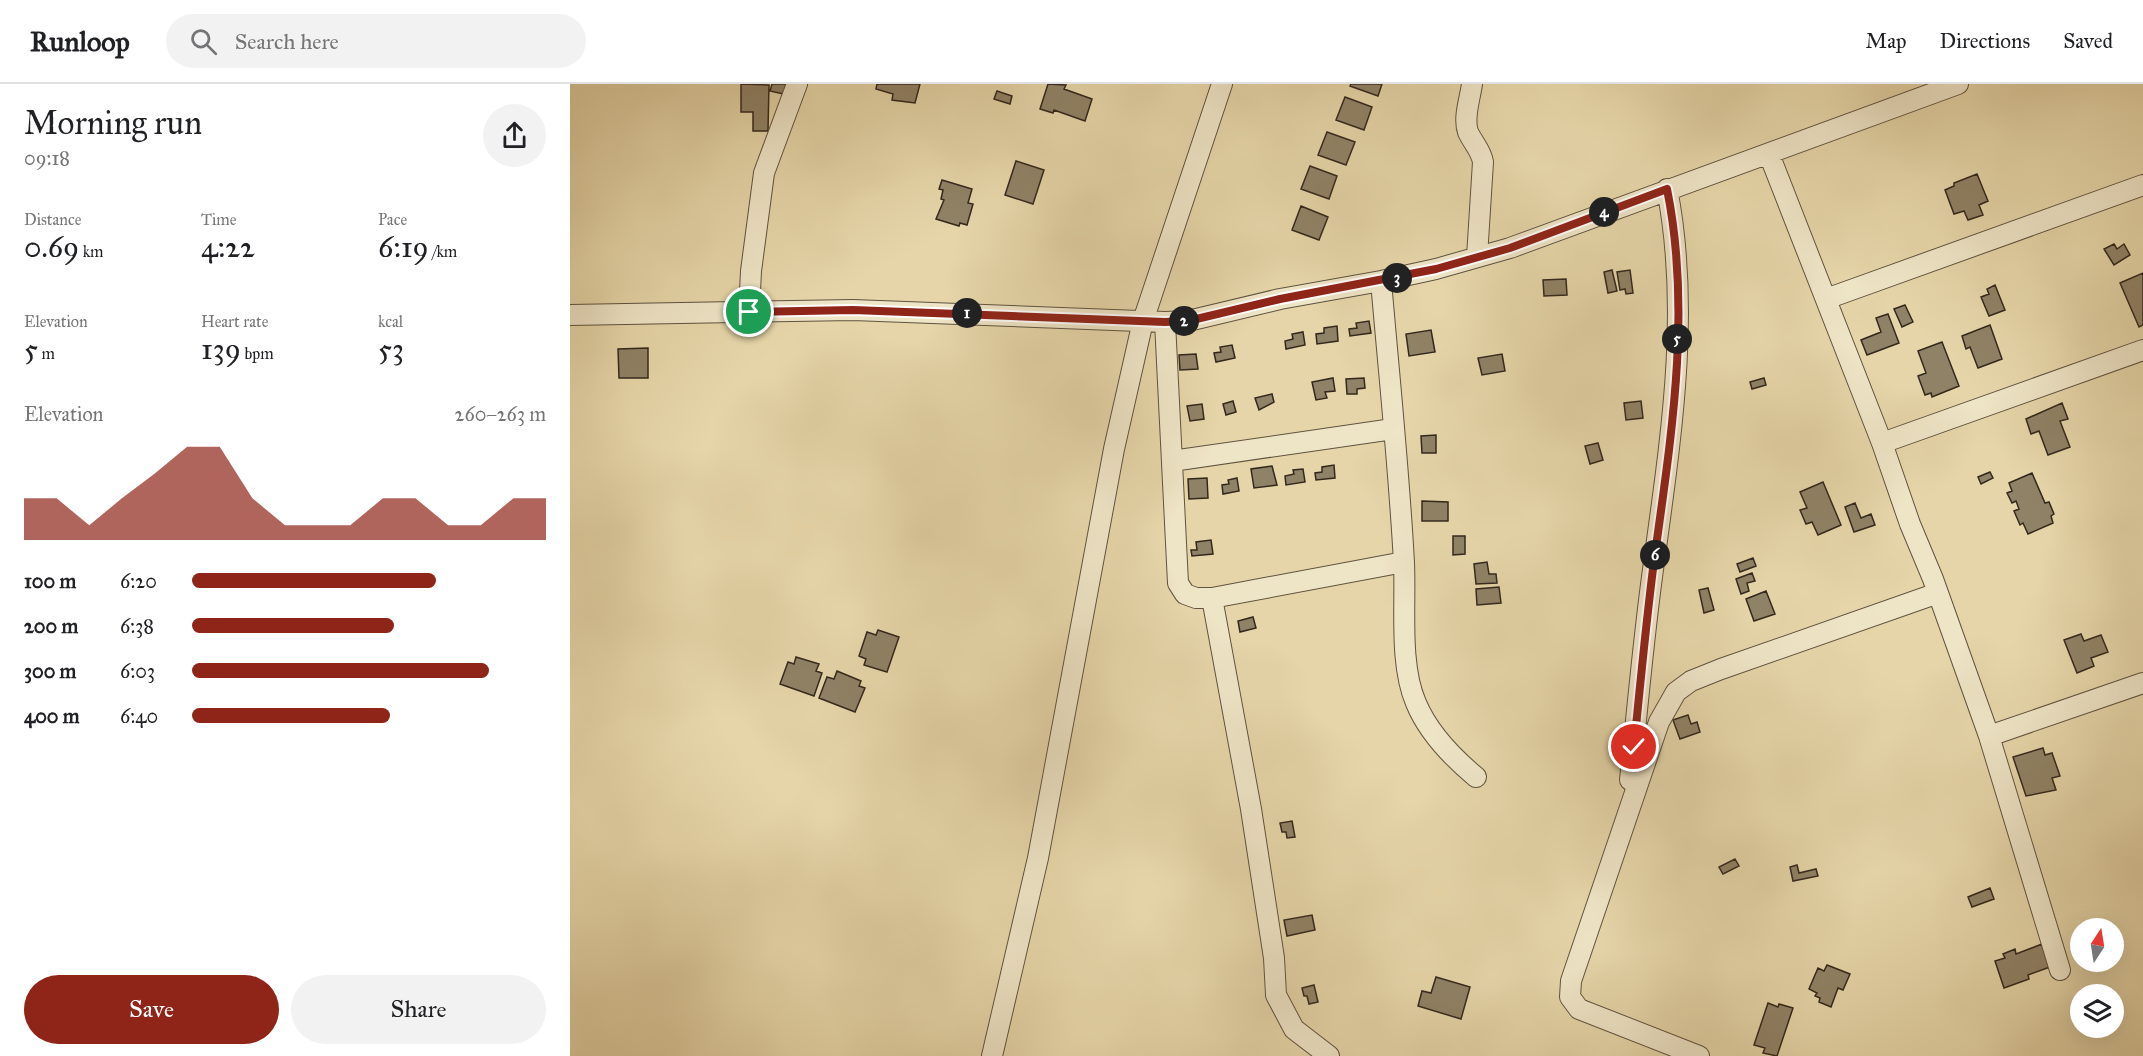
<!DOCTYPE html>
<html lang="en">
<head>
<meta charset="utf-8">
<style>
  :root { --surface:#fff; --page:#f2f2f2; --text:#202124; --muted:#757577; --line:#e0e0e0; --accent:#8f2418 }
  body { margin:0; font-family:"IM FELL Great Primer",serif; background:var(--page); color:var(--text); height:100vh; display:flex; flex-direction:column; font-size:22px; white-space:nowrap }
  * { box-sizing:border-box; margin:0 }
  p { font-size:20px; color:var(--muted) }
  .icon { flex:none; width:33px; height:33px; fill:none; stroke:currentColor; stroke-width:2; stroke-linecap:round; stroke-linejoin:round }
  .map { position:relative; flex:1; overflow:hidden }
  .side { display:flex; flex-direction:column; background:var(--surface); width:570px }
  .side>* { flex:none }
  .needle { width:39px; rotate:12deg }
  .controls { position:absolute; left:1500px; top:834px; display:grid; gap:12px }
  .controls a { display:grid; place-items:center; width:54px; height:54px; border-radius:50%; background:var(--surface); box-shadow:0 6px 24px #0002; font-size:30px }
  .pin { position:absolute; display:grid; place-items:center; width:51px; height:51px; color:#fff; margin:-26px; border:3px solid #fff; border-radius:50%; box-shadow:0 2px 6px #0007 }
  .km { position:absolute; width:30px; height:30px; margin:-15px; border-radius:50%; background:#222; color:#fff; font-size:16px; line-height:30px; text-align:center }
  .round { display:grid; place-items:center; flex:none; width:63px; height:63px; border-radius:32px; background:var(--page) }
  .head { display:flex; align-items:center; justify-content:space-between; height:102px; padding:0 24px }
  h1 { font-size:33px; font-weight:600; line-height:45px }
  .stats { display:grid; grid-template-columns:repeat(3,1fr); gap:9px; height:102px; padding:6px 24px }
  .stats div { display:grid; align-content:center }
  .stats b { font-size:30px; font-weight:600 }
  .stats small { font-size:16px; font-weight:400 }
  .stats p { font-size:16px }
  .chart { height:168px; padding:12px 24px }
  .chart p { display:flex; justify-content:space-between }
  .chart svg { width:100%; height:108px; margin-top:6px; fill:var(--accent); opacity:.7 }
  .button { display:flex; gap:12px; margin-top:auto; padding:12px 24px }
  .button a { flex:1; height:69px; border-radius:36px; background:var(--accent); color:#fff; font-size:24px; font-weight:600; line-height:69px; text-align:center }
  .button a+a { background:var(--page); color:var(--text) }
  ul { padding:0 24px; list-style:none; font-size:20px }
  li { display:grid; grid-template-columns:96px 72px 1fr; align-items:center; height:45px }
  li i { height:15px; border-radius:8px; background:var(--accent) }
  header { display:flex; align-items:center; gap:36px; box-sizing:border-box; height:84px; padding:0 30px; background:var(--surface); border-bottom:2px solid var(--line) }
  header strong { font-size:28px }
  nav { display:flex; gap:33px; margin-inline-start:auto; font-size:21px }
  .search { width:420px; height:54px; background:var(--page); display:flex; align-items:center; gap:15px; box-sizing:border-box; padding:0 21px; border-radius:33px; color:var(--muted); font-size:22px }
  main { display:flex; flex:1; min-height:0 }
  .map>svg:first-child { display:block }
</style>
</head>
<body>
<header>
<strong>Runloop</strong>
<div class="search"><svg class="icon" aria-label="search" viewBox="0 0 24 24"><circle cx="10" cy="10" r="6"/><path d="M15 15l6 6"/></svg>Search here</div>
<nav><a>Map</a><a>Directions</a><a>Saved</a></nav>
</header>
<main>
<section class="side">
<div class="head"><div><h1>Morning run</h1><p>09:18</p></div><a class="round"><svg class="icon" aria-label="share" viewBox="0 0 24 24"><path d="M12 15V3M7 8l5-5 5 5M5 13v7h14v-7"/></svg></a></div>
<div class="stats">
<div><p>Distance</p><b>0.69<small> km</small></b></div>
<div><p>Time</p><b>4:22</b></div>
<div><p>Pace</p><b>6:19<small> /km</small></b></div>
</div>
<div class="stats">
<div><p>Elevation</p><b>5<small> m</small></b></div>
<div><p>Heart rate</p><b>139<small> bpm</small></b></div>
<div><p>kcal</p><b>53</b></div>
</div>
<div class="chart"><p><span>Elevation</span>260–263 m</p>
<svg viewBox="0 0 160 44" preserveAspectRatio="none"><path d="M0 44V27L10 27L20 38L30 27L40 17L50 6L60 6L70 27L80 38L90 38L100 38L110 27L120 27L130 38L140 38L150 27L160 27V44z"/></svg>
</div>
<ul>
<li><b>100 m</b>6:20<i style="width:69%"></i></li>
<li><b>200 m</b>6:38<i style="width:57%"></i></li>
<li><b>300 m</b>6:03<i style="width:84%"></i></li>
<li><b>400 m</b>6:40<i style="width:56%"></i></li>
</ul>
<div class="button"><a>Save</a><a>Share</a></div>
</section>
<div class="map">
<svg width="1573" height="972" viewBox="0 0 1573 972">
  <rect width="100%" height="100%" fill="#e5d5a8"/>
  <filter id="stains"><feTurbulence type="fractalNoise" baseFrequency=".00333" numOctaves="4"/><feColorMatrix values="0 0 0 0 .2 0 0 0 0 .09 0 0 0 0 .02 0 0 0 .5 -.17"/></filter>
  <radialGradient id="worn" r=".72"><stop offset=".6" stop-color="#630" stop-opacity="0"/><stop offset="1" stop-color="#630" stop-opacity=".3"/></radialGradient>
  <!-- building -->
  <path fill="#908266" stroke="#33281e" stroke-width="1.5" d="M171,0L199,1L198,47H183V28H171Z
    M202,0H216L214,10L200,7Z
    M307,0H350L345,19L322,16L323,10L306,5Z
    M478,0L496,1L494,5L522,15L515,37L484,26L483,29L470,25Z
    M781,0H812L808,12L780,2Z
    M427,7L442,12L440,20L424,15Z
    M775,13L802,23L794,46L766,36Z
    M757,48L785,58L776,81L748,71Z
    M446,77L474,86L463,120L435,111Z
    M740,82L767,92L759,115L731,105Z
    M1407,90L1418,117L1409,121L1413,131L1398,136L1394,127L1384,130L1375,106L1384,102V99Z
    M372,96L402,105L398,119L403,120L397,141L390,139L389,142L366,135L374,116L371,115L373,106L369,105Z
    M731,122L758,133L749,156L722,146Z
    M1544,160L1547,165L1554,160L1560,171L1544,181L1534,165Z
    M1042,186L1047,207L1038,209L1034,188Z
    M1060,186L1063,209L1056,210L1055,205L1050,206L1047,188Z
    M1573,189V241L1569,243L1550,199Z
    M996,195L997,211L974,212L973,196Z
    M1425,201L1435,226L1419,232L1411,213L1419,210L1417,205Z
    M1335,221L1343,238L1332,243L1324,225Z
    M1318,230L1329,259L1297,271L1291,256L1311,248L1306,234Z
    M799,237L801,249L780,252L779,245L787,244L786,239Z
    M1420,241L1432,275L1408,284L1400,263L1396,265L1392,252Z
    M767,242L768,257L747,260L746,250L754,249V244Z
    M861,246L865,268L839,272L836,250Z
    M733,248L735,261L716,265L715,257L723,255L722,250Z
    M1372,258L1389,302L1362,313L1361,309L1355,311L1348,292L1356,289L1348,267Z
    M662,261L665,274L646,278L644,269L651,268L650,263Z
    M78,264V294H49L48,265Z
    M626,270L628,285L610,286L609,271Z
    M932,270L935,287L912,291L908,274Z
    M763,294L765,307L755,308L757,314L746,316L742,298Z
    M794,294L795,304L787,305V310H777L776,295Z
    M1194,294L1196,301L1182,305L1180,298Z
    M702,310L704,318L689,326L685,314Z
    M663,317L666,328L656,331L653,320Z
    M1071,317L1073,334L1056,336L1054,319Z
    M1492,319L1498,335L1490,337L1500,363L1478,371L1469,347L1461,350L1456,335Z
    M632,320L634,335L620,337L617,322Z
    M866,351V369H852L851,352Z
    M1028,359L1033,376L1020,380L1015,362Z
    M764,381L765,394L746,396L745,389L752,388V383Z
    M702,382L707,401L684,404L681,385Z
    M733,385L735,398L716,401L715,392L724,390L723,386Z
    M1420,388L1423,394L1411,400L1408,393Z
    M1462,389L1475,419L1479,418L1484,430L1481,432L1483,439L1458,450L1453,439L1450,441L1444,427L1449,425L1446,417L1442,419L1437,409L1442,407L1439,399Z
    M637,394L638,414L619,415L618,395Z
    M667,394L669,407L653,410L652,401L659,400L658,396Z
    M1253,398L1271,441L1248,451L1242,438L1236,440L1230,426L1237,424L1230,408Z
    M852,417L878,418V437H852Z
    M1285,419L1291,434L1301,430L1305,441L1284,448L1275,423Z
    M883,452H895V470L883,471Z
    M641,456L643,470L622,472L621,466H627L626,458Z
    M1183,474L1186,482L1170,488L1167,480Z
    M917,478L919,490H926L927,499L906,500L904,480Z
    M1182,489L1185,497L1177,499L1179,507L1171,510L1166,495Z
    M929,503L931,519L907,521L906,505Z
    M1138,504L1144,526L1134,529L1129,506Z
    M1196,507L1205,530L1184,537L1176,515Z
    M683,533L686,544L670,548L668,537Z
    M308,546L329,553L317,588L294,581L296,575L289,572L297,548L306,551Z
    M1511,550L1514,557L1531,551L1538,568L1521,574L1524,582L1507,589L1494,556Z
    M226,573L249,580L246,587L252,589L244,612L210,600L218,578L224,580Z
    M267,587L291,597L289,602L295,604L285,628L249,614L257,593L264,595Z
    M1118,631L1121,640L1127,638L1130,648L1110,655L1103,636Z
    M1473,664L1475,671L1482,669L1490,692L1482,694L1486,706L1456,712L1443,673Z
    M722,737L725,753L717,754L716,748H712L710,739Z
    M1165,775L1169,782L1153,790L1149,783Z
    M1227,781L1229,789L1246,785L1248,792L1223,797L1220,783Z
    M1420,804L1424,815L1402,823L1398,813Z
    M742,831L745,846L717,852L714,836Z
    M1472,860L1480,883L1458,891L1459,895L1434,904L1425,877L1435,874L1433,870L1445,865L1446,870Z
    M1257,881L1280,890L1273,906L1268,904L1261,923L1249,918L1250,914L1245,912L1247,909L1239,905L1248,884L1254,887Z
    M866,893L900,903L891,935L848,922L852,907L861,909Z
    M744,901L748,918L739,920L737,912H734L732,904Z
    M1198,919L1208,923L1209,920L1223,924L1207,972L1193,969L1195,964L1184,961Z"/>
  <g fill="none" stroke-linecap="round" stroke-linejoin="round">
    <defs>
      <path id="minor" d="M902,0C900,15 893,34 898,48C903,59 911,66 913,78L907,173
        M1199,70L1312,359L1340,440L1363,495L1419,652L1490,886
        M811,197C819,291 829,385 834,479C836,522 829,580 846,619C858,648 882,673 906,693
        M1256,215L1573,101
        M179,228L181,187L194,89L227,0
        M0,231L283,226L595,238L618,237L710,215L811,197L866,185L940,164L1388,0
        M595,238L608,499L615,510L626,514H642L834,478
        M1312,359L1573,266
        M602,377L823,345
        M642,514L681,725L704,874L706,911L724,945L759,972
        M1419,652L1573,599
        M1060,696C1067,628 1073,560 1082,493C1099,365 1122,233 1097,105
        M422,972L468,774L544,365L573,237L652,0
        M1129,972L1009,925L1000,913L1001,897L1089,638L1106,608L1121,597L1151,585L1368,509"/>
    </defs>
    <!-- minor casing -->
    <use href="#minor" stroke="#605340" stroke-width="22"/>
    <!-- minor -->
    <use href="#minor" stroke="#eee4c6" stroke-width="20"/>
  </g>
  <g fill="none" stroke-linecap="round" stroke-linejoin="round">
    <defs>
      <path id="route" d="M179,228L283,226L595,238L618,237L710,215L866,185L940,164L1097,105C1122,228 1101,354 1084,477C1076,539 1070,601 1064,663"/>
    </defs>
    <!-- route casing -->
    <use href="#route" stroke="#fff" stroke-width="12"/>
    <!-- route -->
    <use href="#route" stroke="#8f2418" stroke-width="8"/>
  </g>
  <rect width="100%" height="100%" filter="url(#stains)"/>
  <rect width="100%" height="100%" fill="url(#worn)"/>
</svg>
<div class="controls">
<a><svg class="needle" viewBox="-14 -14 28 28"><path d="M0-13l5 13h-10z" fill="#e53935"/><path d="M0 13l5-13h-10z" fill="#757577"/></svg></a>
<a><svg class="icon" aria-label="layers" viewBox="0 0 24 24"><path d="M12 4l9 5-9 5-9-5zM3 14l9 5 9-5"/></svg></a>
</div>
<div class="pin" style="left:179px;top:228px;background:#1e9e55"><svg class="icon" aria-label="arrive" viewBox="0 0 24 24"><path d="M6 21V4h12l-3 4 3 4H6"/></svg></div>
<div class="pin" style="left:1064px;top:663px;background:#d93025"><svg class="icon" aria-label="check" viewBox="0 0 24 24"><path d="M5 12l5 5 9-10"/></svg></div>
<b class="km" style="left:397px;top:229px">1</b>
<b class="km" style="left:614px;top:237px">2</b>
<b class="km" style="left:827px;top:194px">3</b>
<b class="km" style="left:1034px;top:128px">4</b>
<b class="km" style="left:1107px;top:255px">5</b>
<b class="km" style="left:1085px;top:471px">6</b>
</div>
</main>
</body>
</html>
